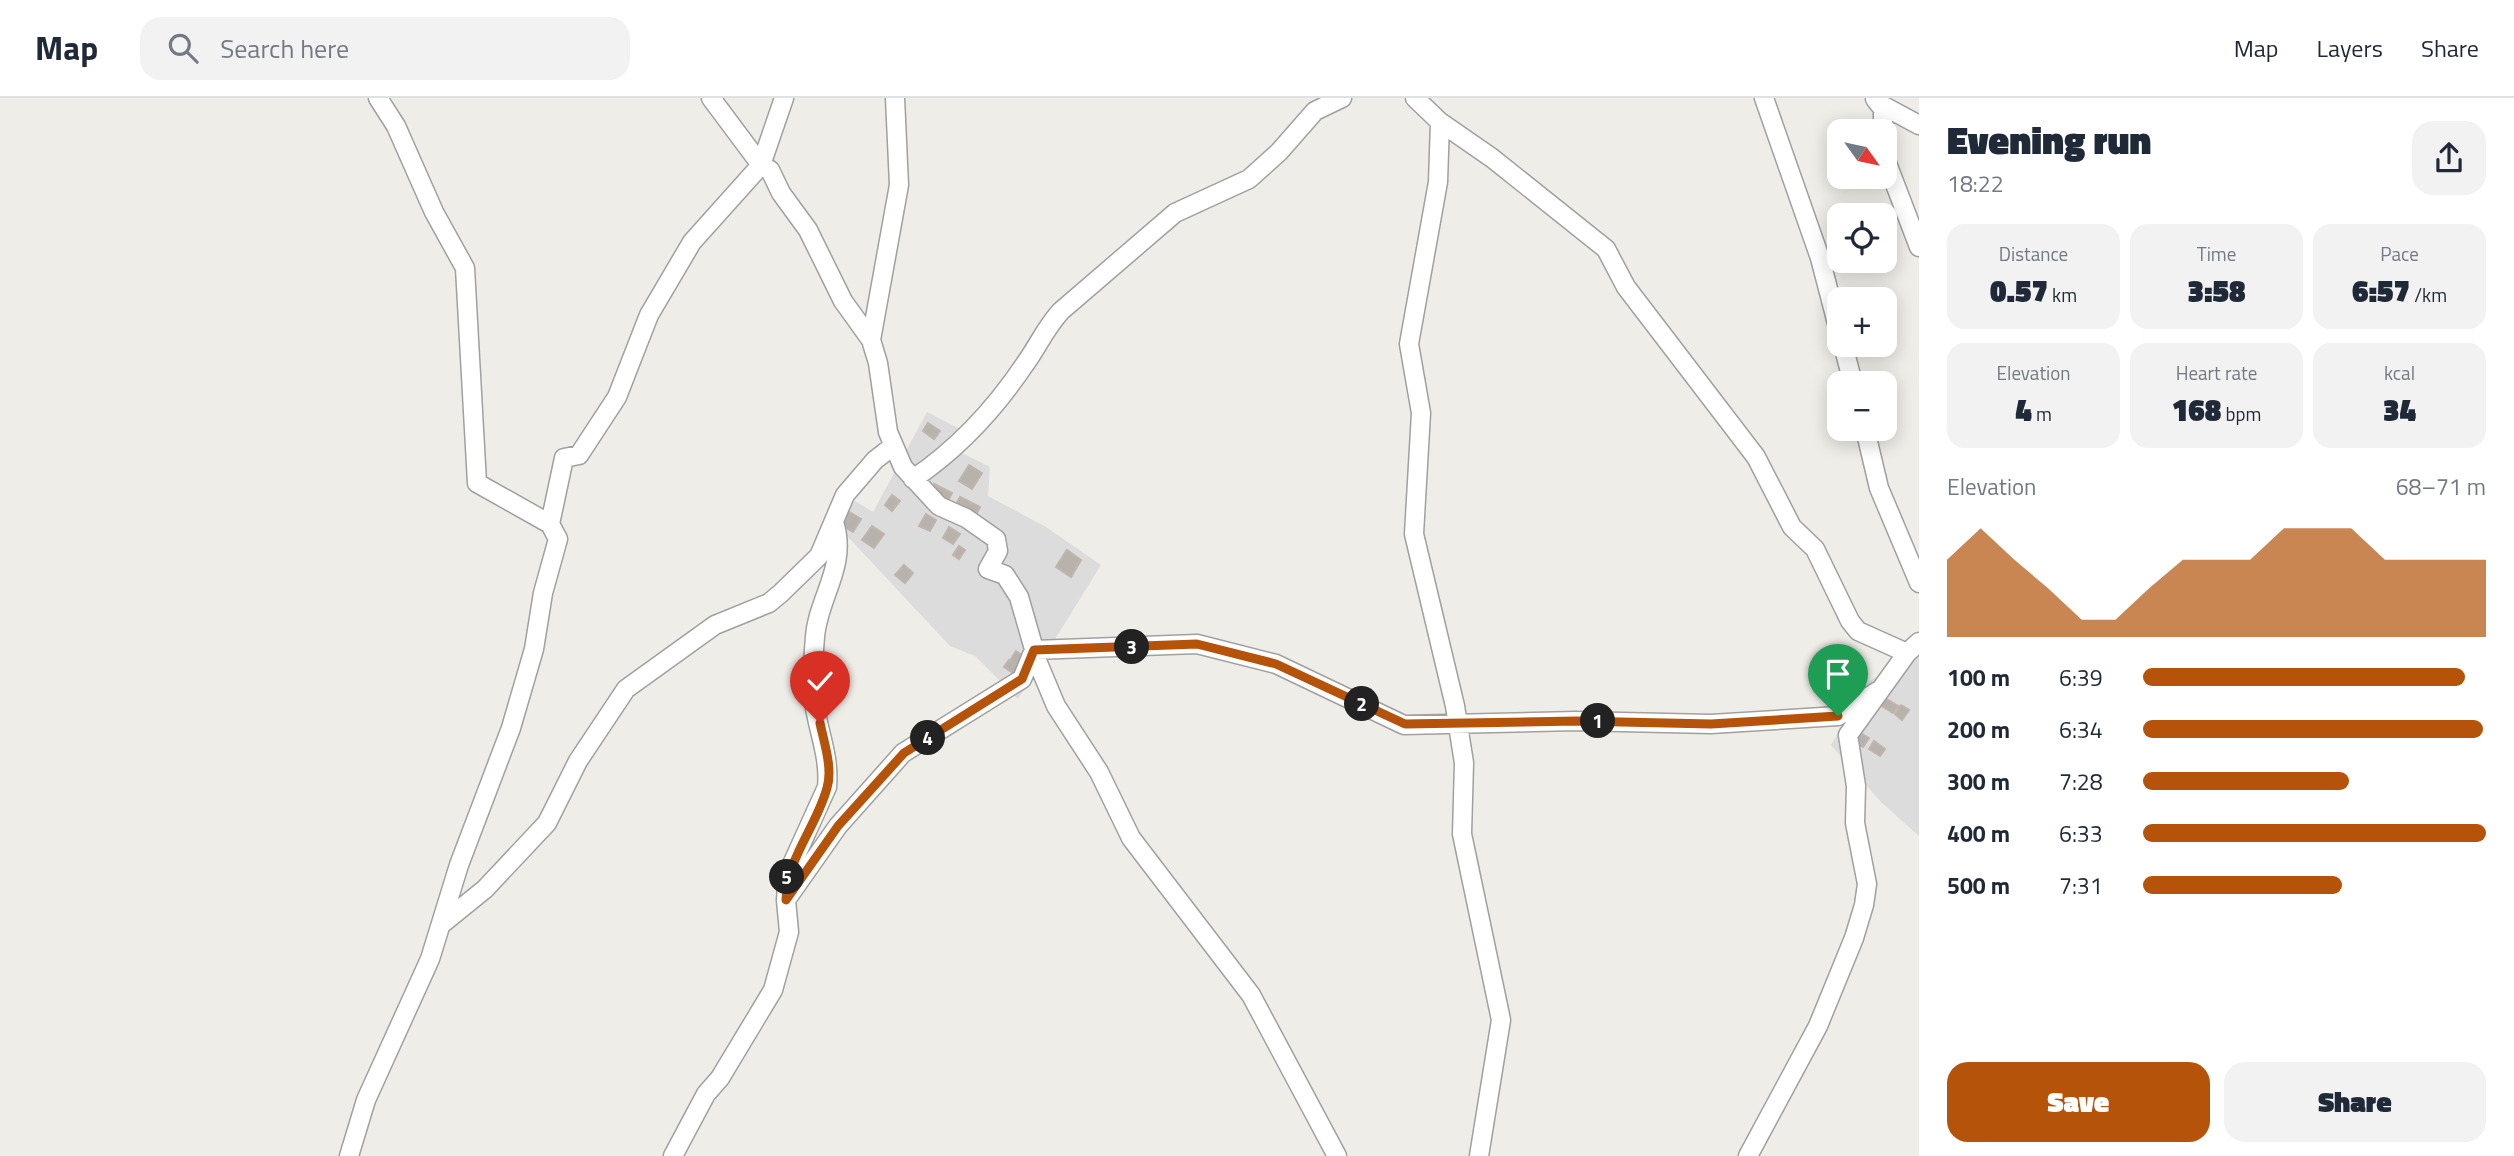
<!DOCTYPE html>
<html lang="en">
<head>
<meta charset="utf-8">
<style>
  :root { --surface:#fff; --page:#f2f2f3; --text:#1f2937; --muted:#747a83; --line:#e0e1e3; --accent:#b45309 }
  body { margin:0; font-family:"Titillium Web",sans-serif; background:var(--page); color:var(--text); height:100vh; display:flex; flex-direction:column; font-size:26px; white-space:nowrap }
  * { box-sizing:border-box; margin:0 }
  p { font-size:23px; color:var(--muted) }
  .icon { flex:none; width:38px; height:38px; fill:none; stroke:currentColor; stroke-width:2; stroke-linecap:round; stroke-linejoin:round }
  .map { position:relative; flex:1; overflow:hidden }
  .panel { display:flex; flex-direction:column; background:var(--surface); width:595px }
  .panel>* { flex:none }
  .needle { width:46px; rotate:123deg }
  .buttons { position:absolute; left:1827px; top:21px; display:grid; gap:14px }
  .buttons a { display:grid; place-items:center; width:70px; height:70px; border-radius:14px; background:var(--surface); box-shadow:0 4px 18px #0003; font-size:35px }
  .pin { position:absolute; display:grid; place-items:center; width:60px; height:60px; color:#fff; margin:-72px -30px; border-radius:50% 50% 50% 0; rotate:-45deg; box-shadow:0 0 7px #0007 }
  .pin .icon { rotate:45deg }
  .km { position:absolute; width:35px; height:35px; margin:-18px; border-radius:50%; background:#222; color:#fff; font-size:19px; line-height:35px; text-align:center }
  .round { display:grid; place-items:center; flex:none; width:74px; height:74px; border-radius:21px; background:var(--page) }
  .overview { display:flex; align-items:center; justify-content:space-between; height:119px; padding:0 28px }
  h1 { font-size:38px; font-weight:800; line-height:52px }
  .metrics { display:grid; grid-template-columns:repeat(3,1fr); gap:10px; height:119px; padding:7px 28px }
  .metrics div { display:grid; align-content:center; border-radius:18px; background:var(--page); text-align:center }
  .metrics b { font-size:30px; font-weight:800 }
  .metrics small { font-size:19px; font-weight:400 }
  .metrics p { font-size:19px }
  .chart { height:196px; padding:14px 28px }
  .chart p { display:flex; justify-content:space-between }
  .chart svg { width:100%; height:126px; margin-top:7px; fill:var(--accent); opacity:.7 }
  .action { display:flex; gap:14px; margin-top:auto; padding:14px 28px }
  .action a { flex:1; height:80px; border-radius:21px; background:var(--accent); color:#fff; font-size:28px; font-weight:800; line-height:80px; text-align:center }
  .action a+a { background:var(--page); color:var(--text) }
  ul { padding:0 28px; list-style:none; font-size:23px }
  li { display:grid; grid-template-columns:112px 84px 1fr; align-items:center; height:52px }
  li i { height:18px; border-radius:9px; background:var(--accent) }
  header { display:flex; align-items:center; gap:42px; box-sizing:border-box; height:98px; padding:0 35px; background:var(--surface); border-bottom:2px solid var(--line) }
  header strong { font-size:33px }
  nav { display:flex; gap:38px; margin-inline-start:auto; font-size:24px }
  .search { width:490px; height:63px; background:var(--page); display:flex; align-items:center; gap:18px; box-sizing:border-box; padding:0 24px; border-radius:21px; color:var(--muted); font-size:26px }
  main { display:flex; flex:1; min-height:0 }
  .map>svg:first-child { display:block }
</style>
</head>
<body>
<header>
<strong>Map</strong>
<div class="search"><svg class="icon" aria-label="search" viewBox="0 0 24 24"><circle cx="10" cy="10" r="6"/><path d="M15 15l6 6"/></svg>Search here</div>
<nav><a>Map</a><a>Layers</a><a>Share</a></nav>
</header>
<main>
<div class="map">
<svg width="1919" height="1058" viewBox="0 0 1919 1058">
  <rect width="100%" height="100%" fill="#efede7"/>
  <!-- residential -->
  <path fill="#dddcdc" d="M927,314L958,330L948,348L990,369L988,398L1046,429L1101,467L1018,601L975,558L950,548L834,424L845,397L873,414Z
    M1919,549V738L1881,704L1831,647L1869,583L1903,565Z"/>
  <!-- building -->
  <path fill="#b8b2ad" stroke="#bfb5ab" stroke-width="2" d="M928,325L940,333L934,341L923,333Z
    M969,367L982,375L972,391L959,383Z
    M934,386L952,395L946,407L928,398Z
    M892,397L900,403L892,413L885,407Z
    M960,399L980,409L973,422L953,412Z
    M846,412L861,421L853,434L838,425Z
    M926,416L936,422L930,433L919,428Z
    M872,428L884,436L874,450L862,442Z
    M949,429L960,436L953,446L943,440Z
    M959,448L965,452L959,461L953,457Z
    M1067,452L1081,462L1071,479L1056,469Z
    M904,467L913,475L905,485L895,477Z
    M1016,553L1026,560L1020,569L1010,563Z
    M1009,562L1019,569L1015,576L1004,569Z
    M1885,600L1898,608L1893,615L1880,607Z
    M1901,607L1909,612L1902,622L1895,616Z
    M1857,633L1869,640L1863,649L1852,642Z
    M1874,643L1885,651L1880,658L1869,651Z"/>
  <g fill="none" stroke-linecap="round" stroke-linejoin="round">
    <defs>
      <path id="street" d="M378,0L396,28L434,114L465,170L477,385L550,426
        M711,0L761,67L770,72L781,95L808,132L843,203L871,242L878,265L888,334L903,369L939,408L966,420L996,441L998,453L988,471L1005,477L1019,499L1038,565L1056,608L1099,674L1131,740L1251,897L1337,1058
        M1415,0L1440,24L1492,60L1606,151L1626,189L1756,359L1792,429L1815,451L1850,523L1858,533L1907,555
        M1764,0L1820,160L1839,233
        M1875,1L1883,11V33
        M1880,6L1919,27
        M1440,24L1438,84L1409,246L1421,315L1414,436L1455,608L1464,665L1462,736L1501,922L1479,1058
        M1885,60L1919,149
        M871,242L899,87L895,0
        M1843,247L1853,285
        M1865,331L1879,390L1919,485
        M913,381C959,350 994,312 1025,266C1038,248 1046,229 1061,213L1175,115L1249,81L1279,54L1315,13L1342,0
        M786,802L838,728L903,655L1022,581L1034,552L1197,546L1276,566L1404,627L1576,623L1711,626L1838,618L1878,593
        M443,825L485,791L547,725L578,663L626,591L715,527L769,505L781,495L819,458L845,397L875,362L893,348
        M349,1058L366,1002L430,861L459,767L511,630L534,551L543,495L558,441L550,426L564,360L579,357L617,299L649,217L692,144L761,67L784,0
        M673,1058L706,996L720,980L773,892L789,834L786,802L788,775L827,689C830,659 818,633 814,604C812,583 813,561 815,539C818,499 848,468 834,424
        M1748,1058L1818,928L1854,840L1864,807L1867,786L1855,725L1856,688L1848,637L1907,555L1919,544"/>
    </defs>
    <!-- street casing -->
    <use href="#street" stroke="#a0a0a0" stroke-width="21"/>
    <!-- street -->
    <use href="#street" stroke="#fff" stroke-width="18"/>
  </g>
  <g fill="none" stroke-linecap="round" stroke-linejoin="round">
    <defs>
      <path id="route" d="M820,625C824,645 833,670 827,690C816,730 787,759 786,802L838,728L904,655L1022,581L1034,552L1197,546L1276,566L1405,626L1576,623L1711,626L1838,618"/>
    </defs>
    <!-- route casing -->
    <use href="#route" stroke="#fff" stroke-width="14"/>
    <!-- route -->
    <use href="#route" stroke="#b45309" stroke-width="9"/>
  </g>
</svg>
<div class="buttons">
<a><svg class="needle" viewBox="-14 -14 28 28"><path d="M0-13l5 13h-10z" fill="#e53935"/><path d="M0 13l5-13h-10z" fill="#747a83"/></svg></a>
<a><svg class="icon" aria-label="locate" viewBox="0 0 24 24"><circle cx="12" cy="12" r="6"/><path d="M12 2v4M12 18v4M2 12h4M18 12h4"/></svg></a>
<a>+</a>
<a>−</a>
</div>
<div class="pin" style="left:1838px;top:618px;background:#1e9e55"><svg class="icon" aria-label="arrive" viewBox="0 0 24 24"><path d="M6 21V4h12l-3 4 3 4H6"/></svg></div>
<div class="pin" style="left:820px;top:625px;background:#d93025"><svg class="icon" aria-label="check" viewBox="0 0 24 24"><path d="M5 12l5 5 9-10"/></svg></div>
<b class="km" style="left:1598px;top:623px">1</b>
<b class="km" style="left:1362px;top:606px">2</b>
<b class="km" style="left:1132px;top:549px">3</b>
<b class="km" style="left:928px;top:640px">4</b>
<b class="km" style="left:787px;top:779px">5</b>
</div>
<section class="panel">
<div class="overview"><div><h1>Evening run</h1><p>18:22</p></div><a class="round"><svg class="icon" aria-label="share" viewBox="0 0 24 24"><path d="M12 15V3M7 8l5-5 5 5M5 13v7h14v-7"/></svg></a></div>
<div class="metrics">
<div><p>Distance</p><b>0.57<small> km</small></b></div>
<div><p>Time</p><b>3:58</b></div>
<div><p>Pace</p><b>6:57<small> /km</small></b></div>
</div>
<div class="metrics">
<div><p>Elevation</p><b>4<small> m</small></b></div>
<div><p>Heart rate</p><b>168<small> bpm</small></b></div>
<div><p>kcal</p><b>34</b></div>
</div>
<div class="chart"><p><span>Elevation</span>68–71 m</p>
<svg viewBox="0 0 160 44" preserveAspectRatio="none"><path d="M0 44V17L10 6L20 17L30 27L40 38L50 38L60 27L70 17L80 17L90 17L100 6L110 6L120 6L130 17L140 17L150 17L160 17V44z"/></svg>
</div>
<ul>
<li><b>100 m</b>6:39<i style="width:94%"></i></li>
<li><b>200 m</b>6:34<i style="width:99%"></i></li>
<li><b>300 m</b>7:28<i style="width:60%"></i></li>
<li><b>400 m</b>6:33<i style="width:100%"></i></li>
<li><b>500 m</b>7:31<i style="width:58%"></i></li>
</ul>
<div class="action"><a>Save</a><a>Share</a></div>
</section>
</main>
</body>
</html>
